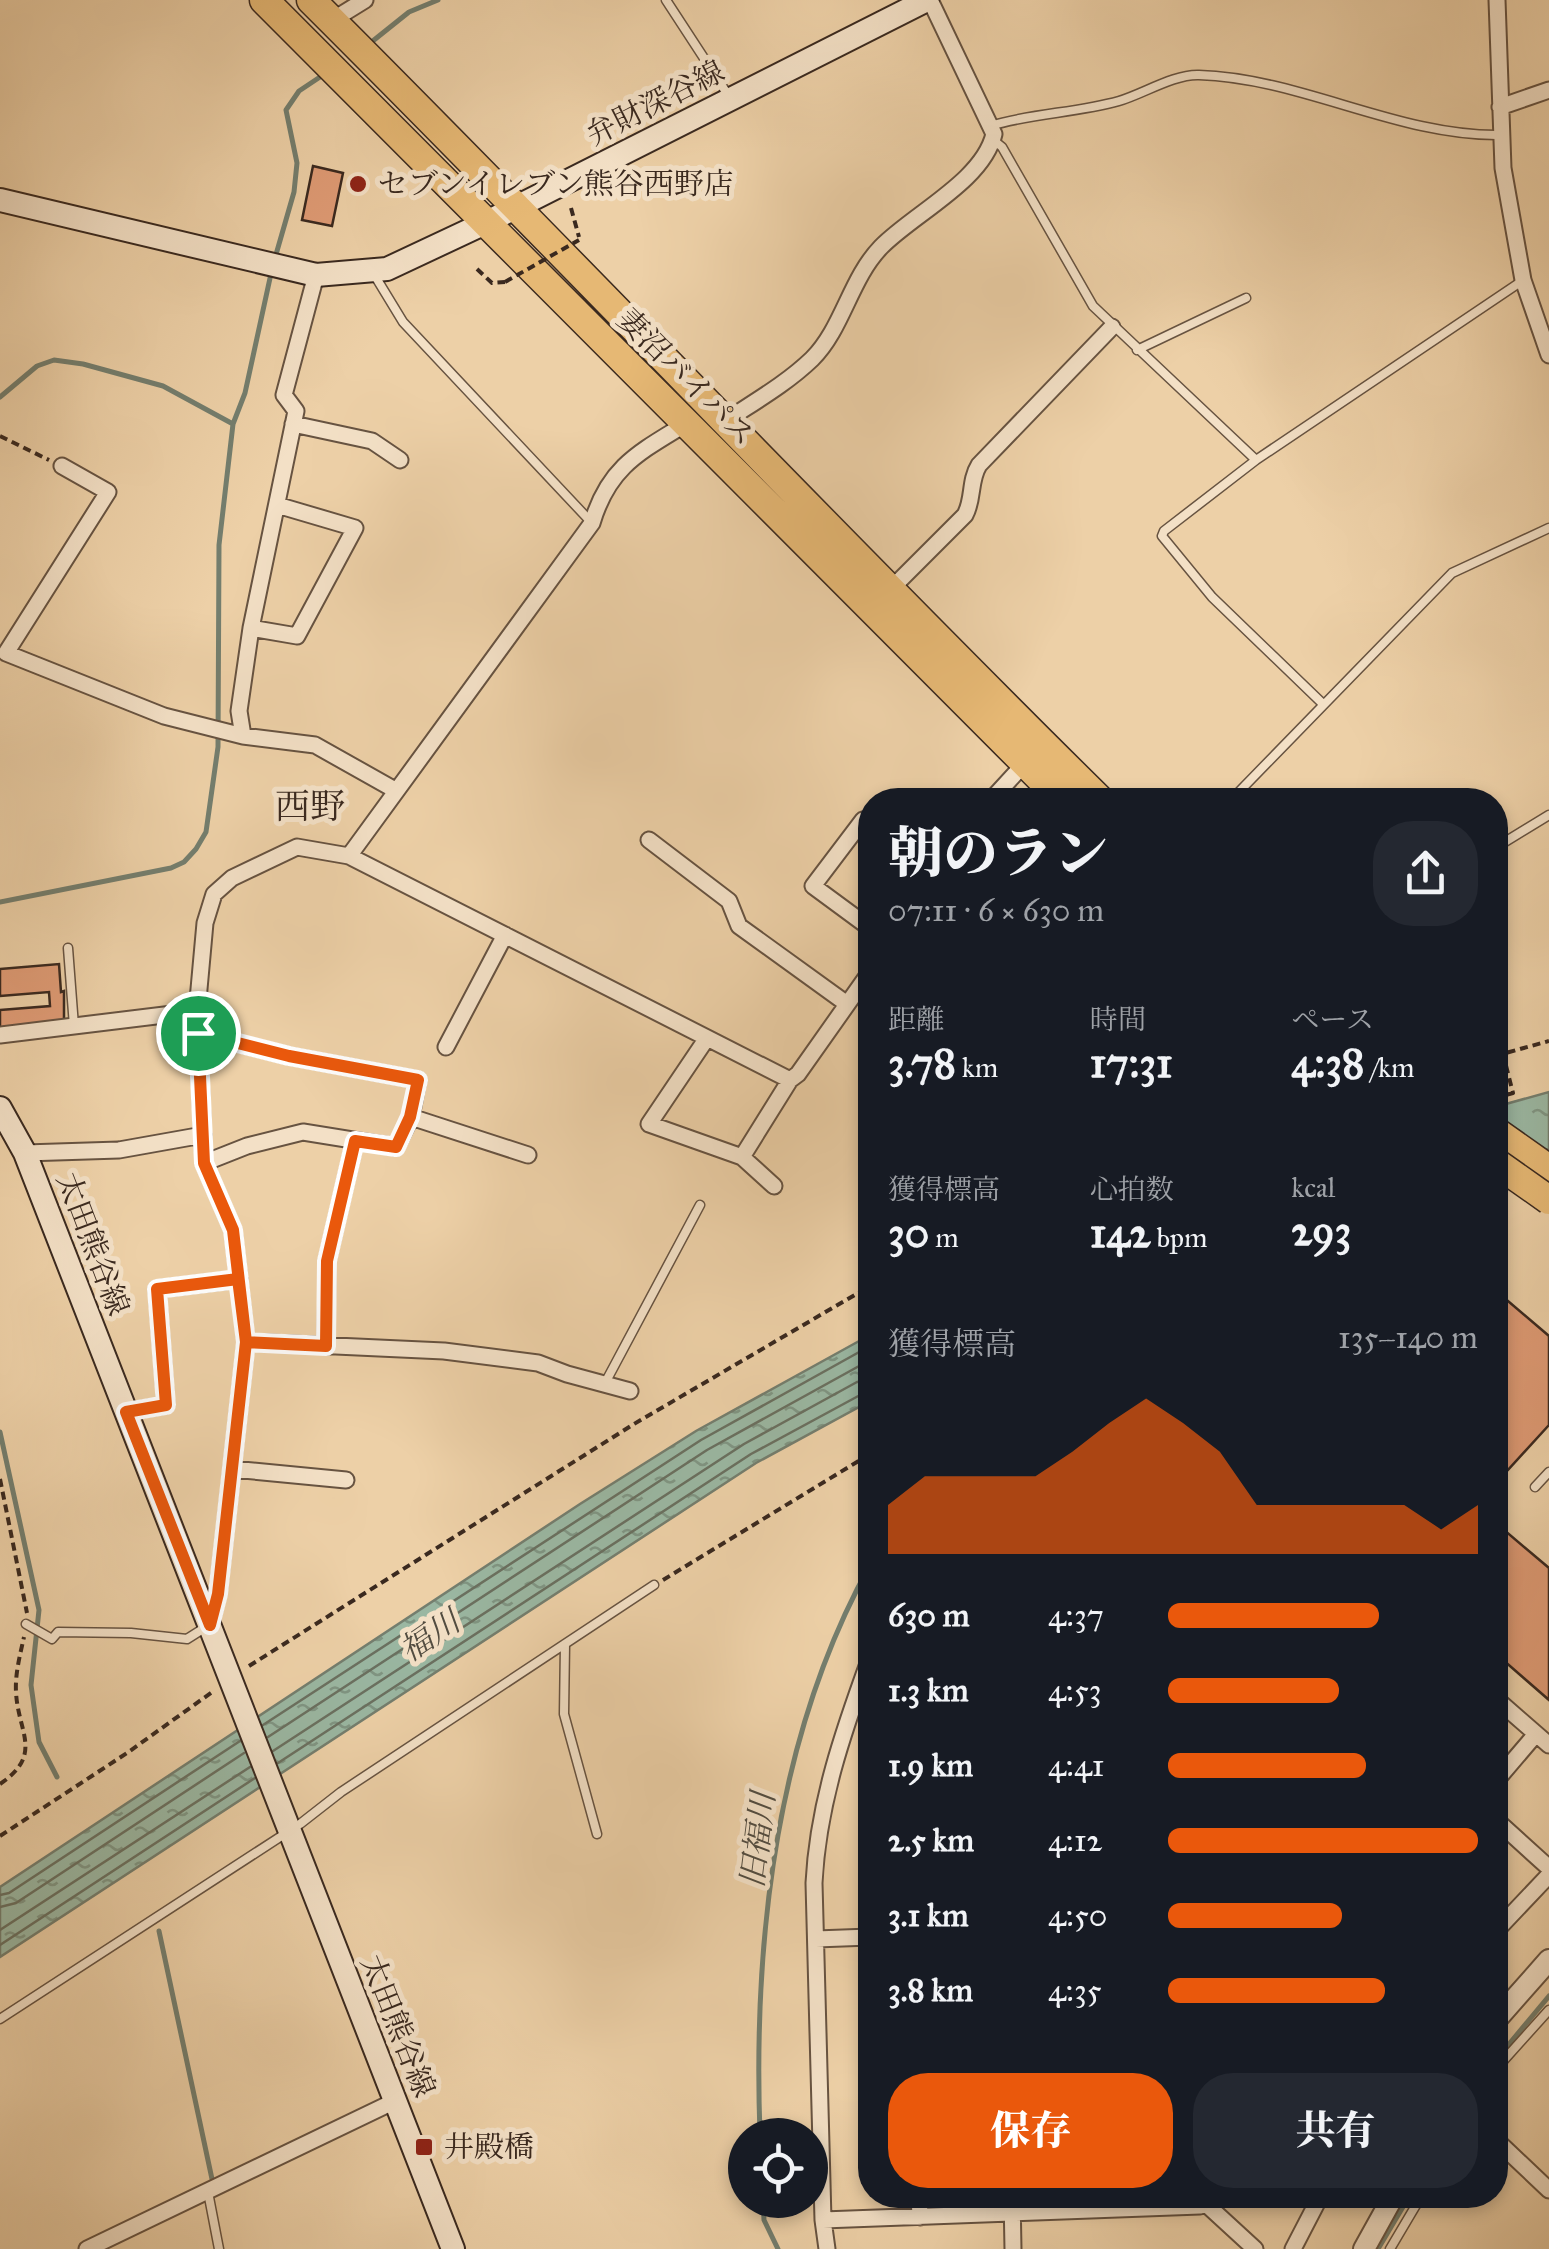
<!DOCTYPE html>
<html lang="ja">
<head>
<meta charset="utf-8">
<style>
  :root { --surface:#171b24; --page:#242831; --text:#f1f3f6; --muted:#9ea1a6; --accent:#ea580c }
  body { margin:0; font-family:"IM FELL Great Primer","Noto Serif JP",serif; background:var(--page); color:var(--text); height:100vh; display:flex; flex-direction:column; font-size:38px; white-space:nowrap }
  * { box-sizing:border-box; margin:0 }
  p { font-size:32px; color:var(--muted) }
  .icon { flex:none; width:55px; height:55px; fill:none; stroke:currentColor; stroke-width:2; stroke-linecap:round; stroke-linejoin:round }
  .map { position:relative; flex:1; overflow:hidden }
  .drawer { position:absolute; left:858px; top:788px; width:650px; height:1420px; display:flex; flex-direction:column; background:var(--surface); border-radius:40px; box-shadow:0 5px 15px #0003 }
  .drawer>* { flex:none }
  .tools { position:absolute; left:728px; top:2118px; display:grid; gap:20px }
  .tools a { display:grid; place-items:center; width:100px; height:100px; border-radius:50%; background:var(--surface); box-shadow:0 5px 15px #0003; font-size:50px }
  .pin { position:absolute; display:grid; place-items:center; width:85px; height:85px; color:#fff; margin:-42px; border:5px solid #fff; border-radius:50%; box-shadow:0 2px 10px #0007 }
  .round { display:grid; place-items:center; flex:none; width:105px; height:105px; border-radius:40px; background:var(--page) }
  .overview { display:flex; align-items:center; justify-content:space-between; height:170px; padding:0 30px }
  h1 { font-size:55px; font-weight:800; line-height:75px }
  .figures { display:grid; grid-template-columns:repeat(3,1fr); gap:15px; height:170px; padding:10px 30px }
  .figures div { display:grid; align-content:center }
  .figures b { font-size:42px; font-weight:800 }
  .figures small { font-size:28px; font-weight:400 }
  .figures p { font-size:28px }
  .chart { height:280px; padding:20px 30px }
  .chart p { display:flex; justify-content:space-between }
  .chart svg { width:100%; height:180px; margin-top:10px; fill:var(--accent); opacity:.7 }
  .cta { display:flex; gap:20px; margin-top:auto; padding:20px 30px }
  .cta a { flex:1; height:115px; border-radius:40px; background:var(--accent); color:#fff; font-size:40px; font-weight:800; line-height:115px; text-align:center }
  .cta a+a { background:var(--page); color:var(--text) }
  ul { padding:0 30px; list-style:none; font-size:32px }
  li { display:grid; grid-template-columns:160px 120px 1fr; align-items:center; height:75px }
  li i { height:25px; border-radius:12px; background:var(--accent) }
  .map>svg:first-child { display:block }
</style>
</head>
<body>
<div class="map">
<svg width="1549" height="2249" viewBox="0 0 1549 2249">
  <defs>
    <pattern id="water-ripples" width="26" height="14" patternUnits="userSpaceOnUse" patternTransform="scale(2.5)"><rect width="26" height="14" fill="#9ab7a2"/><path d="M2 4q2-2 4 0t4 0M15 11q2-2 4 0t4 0" fill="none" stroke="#7f9583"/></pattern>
  </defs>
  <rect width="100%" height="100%" fill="#edd0a7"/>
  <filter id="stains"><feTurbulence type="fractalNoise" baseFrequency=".002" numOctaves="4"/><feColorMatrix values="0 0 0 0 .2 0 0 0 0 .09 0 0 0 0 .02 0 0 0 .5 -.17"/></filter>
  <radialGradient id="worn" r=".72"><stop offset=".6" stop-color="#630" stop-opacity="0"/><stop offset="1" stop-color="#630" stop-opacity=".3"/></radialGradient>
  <!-- water -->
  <path fill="url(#water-ripples)" stroke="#747e6e" stroke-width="2.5" d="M1549,1092V1149L1495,1164V1107Z
    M870,1335V1401L756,1463L0,1957V1887L580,1504L696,1431Z"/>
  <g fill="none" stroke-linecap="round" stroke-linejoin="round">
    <!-- shore -->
    <path stroke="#6a7060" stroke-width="2.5" d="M263,1725L701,1440L870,1346
      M268,1737L707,1450L870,1360
      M273,1751L744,1444L857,1382L870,1380
      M278,1763L751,1454L862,1394L870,1393
      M0,1895L9,1893L240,1741
      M0,1907L16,1903L244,1753
      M0,1930L250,1767
      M0,1945L255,1778"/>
    <!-- stream -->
    <path stroke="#747e6e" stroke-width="5" d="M369,44L409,12L438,0
      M275,258L294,192L297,163L286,110L299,91L323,75
      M0,397L37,366L54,360L83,364L163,386L233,424
      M0,902L171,868L184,862L196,849L206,832L218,747L219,545L233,424L245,393L272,269
      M0,1432L39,1610L31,1685L39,1742L57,1777
      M159,1931L212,2179
      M1495,2061L1549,1996
      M760,2135C753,1943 775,1736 870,1565
      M763,2200L764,2220L778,2249
      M1378,2249L1410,2195"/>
  </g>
  <!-- building -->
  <path fill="#df9b75" stroke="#3a291f" stroke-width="2.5" d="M313,166L343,173L332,226L302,220Z
    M59,964L61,992L64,991V1024L0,1030V1010L50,1006L49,992L0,996V969Z
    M1495,1290L1549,1336V1425L1497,1482V1524L1549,1568V1700L1495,1653Z"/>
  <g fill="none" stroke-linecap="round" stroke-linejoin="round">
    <defs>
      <path id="service" d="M666,0L728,95
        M990,126C1033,113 1076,113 1119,101C1143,94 1174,74 1199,75C1301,78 1399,137 1501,135
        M992,139L1002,147L1093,306L1256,460
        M375,276L403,322L592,523
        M1137,350L1246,298
        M1323,704L1212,597L1162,536L1164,531L1256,460L1522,281
        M1231,800L1452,573L1549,528
        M1495,848L1549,815
        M68,948L74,1026
        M604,1385L700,1205
        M1535,1487L1549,1472
        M26,1624L52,1639L58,1632L131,1633L187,1639L206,1627
        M565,1644L564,1714L597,1834
        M0,2019L300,1824L341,1792L654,1585
        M1495,2070L1549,2010
        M208,2192L219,2249
        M1390,2249L1422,2195"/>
      <path id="minor" d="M1497,0L1503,168L1523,280L1549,355
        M331,21L365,0
        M1500,107L1549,90
        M316,275L284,395L296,411L251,628L239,711L243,736L315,745L395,790
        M724,422C754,402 786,384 812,359C843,328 850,279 881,247C913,214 983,181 994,134L930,0
        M293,424L372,441L400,460
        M62,466L108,492L6,653L164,716L243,736
        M890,590L965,515C974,499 969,481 979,465L1112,327
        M251,628L297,636L355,528L277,505
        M991,800L1025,763
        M870,825L863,820L813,886L870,928
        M649,840L729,901L739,926L847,1004
        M349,856L592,523C609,466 640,452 687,423
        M197,1033L289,1056L418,1080L411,1117
        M0,1035L197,1011
        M707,1038L649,1124L742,1157L774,1186
        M446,1047L505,935
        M25,1153L119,1150L203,1135
        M742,1157L790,1080
        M204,1163L247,1146L303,1132L396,1147L411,1117L528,1155
        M246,1342L444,1351L538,1363L567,1374L630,1391
        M326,1346L327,1261L355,1141
        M126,1412L166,1405L157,1289L239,1279
        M232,1469L346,1480
        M210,1625L218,1594L246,1342L233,1230L204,1163L197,1011L205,923L214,894L232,878L297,847L349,856L790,1080L798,1074L870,972
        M1495,1698L1549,1745
        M1495,1782L1536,1734
        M1495,1819L1549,1868
        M1495,1932L1549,1875
        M816,1939L870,1937
        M1495,2139L1549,2190
        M919,2195L920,2217
        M1012,2195L1013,2249
        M1206,2204L1255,2249
        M823,2220L1200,2206L1210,2203L1218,2195
        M87,2249L395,2101
        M827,2249L823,2220L814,1883C818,1804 843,1732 870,1658
        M1293,2249L1321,2195"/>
      <path id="tertiary" d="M1495,2021L1549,1960
        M1364,2249L1394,2195"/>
      <path id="secondary" d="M0,200L316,275L387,269L485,223L927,0
        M0,1108L25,1153L453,2249"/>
      <path id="trunk" d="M264,0L1062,800
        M311,0C576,264 833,537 1100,800
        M1495,1131L1549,1169"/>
    </defs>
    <!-- service casing -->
    <use href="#service" stroke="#675341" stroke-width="11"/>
    <!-- minor casing -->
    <use href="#minor" stroke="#675341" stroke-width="19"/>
    <!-- tertiary casing -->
    <use href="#tertiary" stroke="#675341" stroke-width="24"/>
    <!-- secondary casing -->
    <use href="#secondary" stroke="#3a291f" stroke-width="26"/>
    <!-- trunk casing -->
    <use href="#trunk" stroke="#3a291f" stroke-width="31"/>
    <!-- path -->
    <path stroke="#3a291f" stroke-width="4" stroke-dasharray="8 5" stroke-linecap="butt" d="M571,208L579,237
      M477,269L492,283L505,282
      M0,436L49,460
      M1495,1056L1549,1041
      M1495,1098L1513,1093L1503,1054
      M0,1479L27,1613
      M663,1580L870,1454
      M249,1666L634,1424L870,1286
      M0,1784C44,1754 18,1733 16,1692C15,1674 20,1655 24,1637
      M0,1836L127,1753L215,1690"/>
    <!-- service -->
    <use href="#service" stroke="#f3e0c6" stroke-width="8"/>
    <!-- minor -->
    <use href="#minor" stroke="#f3e0c6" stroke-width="15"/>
    <!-- tertiary -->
    <use href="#tertiary" stroke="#f3e0c6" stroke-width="20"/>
    <!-- secondary -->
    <use href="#secondary" stroke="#f3e0c6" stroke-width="22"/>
    <!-- trunk -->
    <use href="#trunk" stroke="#e6b874" stroke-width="28"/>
    <defs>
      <path id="trunk-bridge" d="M1495,1162L1549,1200"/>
    </defs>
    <!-- trunk-bridge casing -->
    <use href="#trunk-bridge" stroke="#3a291f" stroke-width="31" stroke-linecap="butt"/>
    <!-- path-bridge -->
    <path stroke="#3a291f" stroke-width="4" stroke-dasharray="8 5" stroke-linecap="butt" d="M505,282L579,240"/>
    <!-- trunk-bridge -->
    <use href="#trunk-bridge" stroke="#e6b874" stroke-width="28"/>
  </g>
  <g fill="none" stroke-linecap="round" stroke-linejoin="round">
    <defs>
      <path id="route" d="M198,1033L204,1163L233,1230L246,1342L218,1594L210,1625L126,1412L166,1405L157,1289L238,1279L246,1342L326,1346L327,1261L355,1141L396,1147L410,1117L418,1080L289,1056L198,1033"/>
    </defs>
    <!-- route casing -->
    <use href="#route" stroke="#fff" stroke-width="20"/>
    <!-- route -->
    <use href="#route" stroke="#ea580c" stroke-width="12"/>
  </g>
  <!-- markers -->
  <g fill="#8f2418" stroke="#f3e0c6" stroke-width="4">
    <circle cx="358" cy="184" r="10"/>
    <rect x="414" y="2137" width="20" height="20" rx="5"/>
  </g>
  <g text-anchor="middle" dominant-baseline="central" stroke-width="10" stroke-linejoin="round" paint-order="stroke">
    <!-- street labels -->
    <g font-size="30" fill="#3a291f" stroke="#f3e0c6">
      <text transform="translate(655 103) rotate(-27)">弁財深谷線</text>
      <text transform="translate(686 377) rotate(45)">妻沼バイパス</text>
      <text transform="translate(93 1244) rotate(69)">太田熊谷線</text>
      <text transform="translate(398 2026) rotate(68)">太田熊谷線</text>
    </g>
    <!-- poi labels -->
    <g font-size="30" fill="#3a291f" stroke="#f3e0c6" text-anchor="start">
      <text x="378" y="184">セブンイレブン熊谷西野店</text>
      <text x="444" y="2147">井殿橋</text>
    </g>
    <!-- water labels -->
    <g font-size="32" font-style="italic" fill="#524c40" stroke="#f3e0c6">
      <text transform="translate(430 1636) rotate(-34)">福川</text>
      <text transform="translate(758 1840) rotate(-83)">旧福川</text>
    </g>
    <!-- quarter labels -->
    <g font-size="35" fill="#3a291f" stroke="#f3e0c6">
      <text x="310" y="806">西野</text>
    </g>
  </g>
  <rect width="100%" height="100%" filter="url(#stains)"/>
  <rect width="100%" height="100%" fill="url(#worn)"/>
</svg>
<div class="tools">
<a><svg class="icon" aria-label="locate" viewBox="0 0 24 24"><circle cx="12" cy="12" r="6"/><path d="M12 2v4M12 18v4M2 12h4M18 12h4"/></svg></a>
</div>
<div class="pin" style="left:198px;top:1033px;background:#1e9e55"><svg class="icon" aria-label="arrive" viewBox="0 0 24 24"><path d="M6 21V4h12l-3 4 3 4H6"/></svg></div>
<section class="drawer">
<div class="overview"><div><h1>朝のラン</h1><p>07:11 · 6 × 630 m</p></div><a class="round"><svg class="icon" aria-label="share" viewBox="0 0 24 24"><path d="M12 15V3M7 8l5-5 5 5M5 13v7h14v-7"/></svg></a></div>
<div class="figures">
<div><p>距離</p><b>3.78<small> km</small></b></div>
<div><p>時間</p><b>17:31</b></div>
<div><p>ペース</p><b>4:38<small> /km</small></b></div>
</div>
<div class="figures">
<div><p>獲得標高</p><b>30<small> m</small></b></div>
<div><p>心拍数</p><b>142<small> bpm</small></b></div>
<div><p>kcal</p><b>293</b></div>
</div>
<div class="chart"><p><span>獲得標高</span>135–140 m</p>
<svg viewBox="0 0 160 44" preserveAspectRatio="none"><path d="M0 44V32L10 25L20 25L30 25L40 25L50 19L60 12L70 6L80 12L90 19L100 32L110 32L120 32L130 32L140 32L150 38L160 32V44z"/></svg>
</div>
<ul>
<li><b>630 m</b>4:37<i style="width:68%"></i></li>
<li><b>1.3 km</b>4:53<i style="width:55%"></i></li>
<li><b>1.9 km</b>4:41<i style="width:64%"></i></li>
<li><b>2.5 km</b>4:12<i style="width:100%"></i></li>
<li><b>3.1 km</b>4:50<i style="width:56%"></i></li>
<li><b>3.8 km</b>4:35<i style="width:70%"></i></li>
</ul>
<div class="cta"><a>保存</a><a>共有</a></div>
</section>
</div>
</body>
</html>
